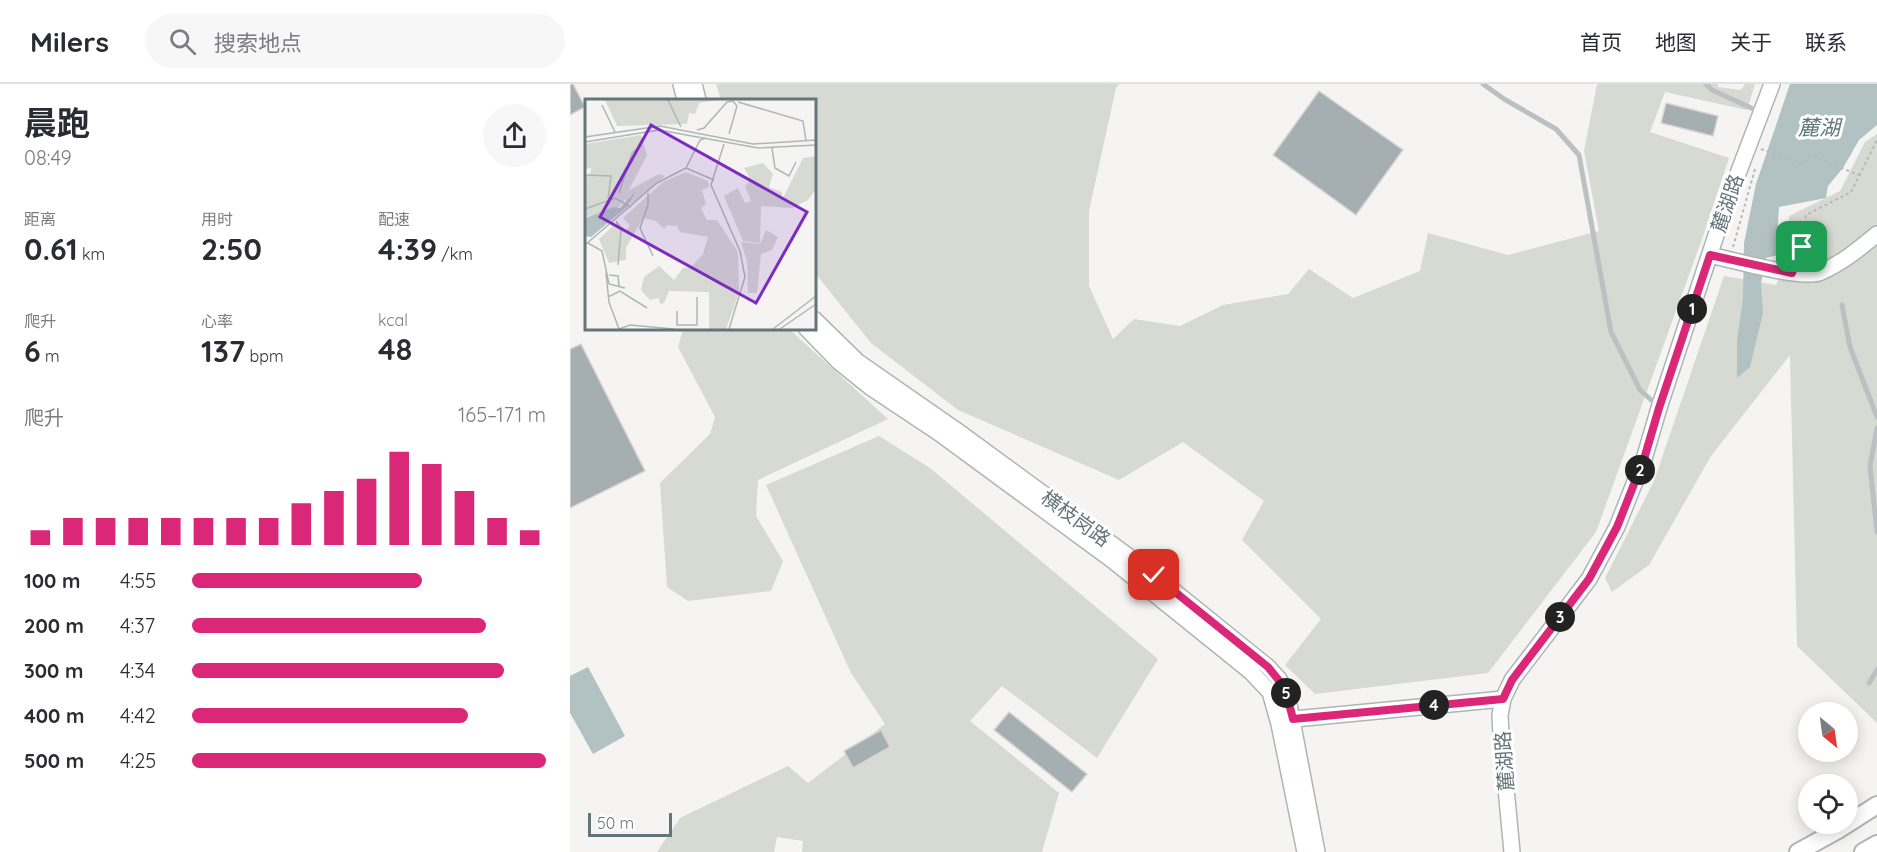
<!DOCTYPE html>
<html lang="zh">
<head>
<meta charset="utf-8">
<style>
  :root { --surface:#fff; --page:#f7f7f7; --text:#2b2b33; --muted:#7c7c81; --line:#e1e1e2; --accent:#db2777 }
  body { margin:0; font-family:Quicksand,"Noto Sans SC",sans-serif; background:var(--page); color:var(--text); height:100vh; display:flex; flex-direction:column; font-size:22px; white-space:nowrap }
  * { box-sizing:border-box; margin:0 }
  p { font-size:20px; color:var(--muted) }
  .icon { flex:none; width:33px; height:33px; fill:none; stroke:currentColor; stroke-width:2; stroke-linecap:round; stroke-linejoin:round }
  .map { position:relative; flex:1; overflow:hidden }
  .details { display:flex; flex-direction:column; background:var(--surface); width:570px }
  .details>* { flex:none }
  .needle { width:39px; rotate:151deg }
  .fabs { position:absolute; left:1228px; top:618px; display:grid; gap:12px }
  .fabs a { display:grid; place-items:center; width:60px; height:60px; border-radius:50%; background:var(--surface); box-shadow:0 3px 15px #0003; font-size:30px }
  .scale { position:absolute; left:18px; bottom:15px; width:84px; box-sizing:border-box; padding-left:6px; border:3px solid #64767a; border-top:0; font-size:16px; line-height:21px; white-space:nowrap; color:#64767a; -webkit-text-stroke:4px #fff; paint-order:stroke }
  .pin { position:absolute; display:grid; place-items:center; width:51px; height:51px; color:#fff; margin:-26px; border-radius:12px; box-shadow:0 3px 9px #0006 }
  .km { position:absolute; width:30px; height:30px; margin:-15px; border-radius:50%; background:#222; color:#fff; font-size:16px; line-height:30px; text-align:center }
  .round { display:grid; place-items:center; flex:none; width:63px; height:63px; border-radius:32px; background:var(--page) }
  .summary { display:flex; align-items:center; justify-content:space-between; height:102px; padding:0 24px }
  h1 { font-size:33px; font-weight:700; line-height:45px }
  .stats { display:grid; grid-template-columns:repeat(3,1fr); gap:9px; height:102px; padding:6px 24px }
  .stats div { display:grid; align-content:center }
  .stats b { font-size:30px; font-weight:700 }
  .stats small { font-size:16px; font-weight:400 }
  .stats p { font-size:16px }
  .chart { height:168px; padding:12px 24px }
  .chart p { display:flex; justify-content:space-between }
  .chart svg { width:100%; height:108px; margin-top:6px; stroke:var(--accent); stroke-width:6 }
  ul { padding:0 24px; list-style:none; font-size:20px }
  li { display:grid; grid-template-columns:96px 72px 1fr; align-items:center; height:45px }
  li i { height:15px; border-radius:8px; background:var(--accent) }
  header { display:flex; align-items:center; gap:36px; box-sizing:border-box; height:84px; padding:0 30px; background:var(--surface); border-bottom:2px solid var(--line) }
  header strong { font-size:28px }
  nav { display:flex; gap:33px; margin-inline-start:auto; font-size:21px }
  .search { width:420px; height:54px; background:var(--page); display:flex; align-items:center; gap:15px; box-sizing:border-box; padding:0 21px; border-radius:33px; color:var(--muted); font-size:22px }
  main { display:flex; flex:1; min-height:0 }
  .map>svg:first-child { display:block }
</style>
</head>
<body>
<header>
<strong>Milers</strong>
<div class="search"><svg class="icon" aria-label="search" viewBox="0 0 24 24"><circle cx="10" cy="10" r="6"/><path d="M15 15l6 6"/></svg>搜索地点</div>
<nav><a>首页</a><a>地图</a><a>关于</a><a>联系</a></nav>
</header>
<main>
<section class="details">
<div class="summary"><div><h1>晨跑</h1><p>08:49</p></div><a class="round"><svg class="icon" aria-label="share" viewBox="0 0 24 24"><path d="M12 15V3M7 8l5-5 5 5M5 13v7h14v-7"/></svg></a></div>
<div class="stats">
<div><p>距离</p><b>0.61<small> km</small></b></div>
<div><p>用时</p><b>2:50</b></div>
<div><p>配速</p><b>4:39<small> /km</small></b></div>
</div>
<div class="stats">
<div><p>爬升</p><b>6<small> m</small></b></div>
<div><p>心率</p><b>137<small> bpm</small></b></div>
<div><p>kcal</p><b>48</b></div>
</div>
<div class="chart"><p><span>爬升</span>165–171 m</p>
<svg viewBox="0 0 160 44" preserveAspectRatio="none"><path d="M5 44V38M15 44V33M25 44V33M35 44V33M45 44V33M55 44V33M65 44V33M75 44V33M85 44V27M95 44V22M105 44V17M115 44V6M125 44V11M135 44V22M145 44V33M155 44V38"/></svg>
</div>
<ul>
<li><b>100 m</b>4:55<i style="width:65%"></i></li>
<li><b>200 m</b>4:37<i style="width:83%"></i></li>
<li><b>300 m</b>4:34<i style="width:88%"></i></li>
<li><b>400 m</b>4:42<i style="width:78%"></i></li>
<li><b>500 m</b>4:25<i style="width:100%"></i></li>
</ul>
</section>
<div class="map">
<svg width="1307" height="768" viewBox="0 0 1307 768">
  <rect width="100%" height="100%" fill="#f5f4f2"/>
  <!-- green -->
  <path fill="#d6dad2" d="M146,0H549L546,4L519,127V202L543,255L564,235L610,242L653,221L718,210L739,185L783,214L850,187L858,149L938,171L1029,147L1014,67L1027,0H1148V3L1171,6L1175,0H1185L1177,26L1095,8L1080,48L1159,74L1132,155L1026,448L918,589L745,610L715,581L751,535L672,456L694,417L613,358L549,396L388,326L301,259L245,189L244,16H151Z
    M1307,50V639L1227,562L1220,271L1141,372L1079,481L1042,508L1035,494L1084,397L1154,192L1206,201L1219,170V132L1270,107L1295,58Z
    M113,245H219L318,335L188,396L186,432L213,477L201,507L118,517L97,503L90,399L140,350L145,333L108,263Z
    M309,352L360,384L588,575L527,674L432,602L400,637L489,709L472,768H232L233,757L207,753L204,768H87L110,734L218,682L238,699L315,640L281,589L196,401Z"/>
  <!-- water -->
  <path fill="#b2c1c1" d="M1220,0H1307V41L1289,56L1273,84L1258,102L1256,114L1209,123L1207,154L1212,170L1196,174L1191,199L1193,229L1180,283L1167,294V257L1173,214L1174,159L1186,100Z
    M18,583L55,652L23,670L0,629V592Z"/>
  <!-- building -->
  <path fill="#a5aeb1" stroke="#d7d6d5" stroke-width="1.5" d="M0,0H3L15,23L0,31Z
    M749,7L833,66L786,131L703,71Z
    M1096,19L1148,32L1143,52L1091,39Z
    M11,260L75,387L0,424V265Z
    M439,628L517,690L502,708L424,646Z
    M311,646L320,663L283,684L274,667Z"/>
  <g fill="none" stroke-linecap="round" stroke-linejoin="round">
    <defs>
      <path id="secondary" d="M111,0L115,16
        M124,0L128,16
        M1140,171C1161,176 1231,195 1249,189C1271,180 1289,165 1307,150
        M244,235L288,278L393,351L584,491L698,583L709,595L718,615L747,768
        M236,244L269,278L300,303L369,349L542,476L681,588L700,608L709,640L735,768
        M714,636L933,615
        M942,768L931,651L930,631L933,615L942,596L1019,495L1047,443L1074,375L1089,324L1156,121L1202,0"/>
      <path id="primary" d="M1228,768L1268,746L1307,721
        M1293,768L1307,760"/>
    </defs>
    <!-- secondary casing -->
    <use href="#secondary" stroke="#adb5b7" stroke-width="18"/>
    <!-- primary casing -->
    <use href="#primary" stroke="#afb5b6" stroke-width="20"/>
    <!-- path -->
    <path stroke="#b5b9ba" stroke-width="2" stroke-dasharray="3 3" stroke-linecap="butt" d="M1191,65L1235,80L1240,71L1289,91
      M1163,163L1185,85
      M1227,175L1232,163L1236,131L1281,108L1307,56"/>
    <!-- lane -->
    <path stroke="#bbc0c2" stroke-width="5" d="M913,0L934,15L986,45L1009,71L1041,248L1070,306L1088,322
      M1136,0L1142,6L1190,28
      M1272,221L1280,263L1307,333
      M1307,344L1300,382L1307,448
      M1299,599L1307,586"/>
    <!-- secondary -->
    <use href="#secondary" stroke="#fff" stroke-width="15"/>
    <!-- primary -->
    <use href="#primary" stroke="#fff" stroke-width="16"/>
  </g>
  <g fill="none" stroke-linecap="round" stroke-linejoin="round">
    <defs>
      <path id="route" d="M584,491L698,583L715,604L723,635L933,615L942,596L1019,495L1047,443L1074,375L1089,324L1140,171L1222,189L1232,163"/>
    </defs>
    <!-- route casing -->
    <use href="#route" stroke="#fff" stroke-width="12"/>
    <!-- route -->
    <use href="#route" stroke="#db2777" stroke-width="8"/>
  </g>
  <g text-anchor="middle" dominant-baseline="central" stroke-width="6" stroke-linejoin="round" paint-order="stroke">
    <!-- street labels -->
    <g font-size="20" fill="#64767a" stroke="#fff">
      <text transform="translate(1157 119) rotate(-71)">麓湖路</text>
      <text transform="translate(506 434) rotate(36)">横枝岗路</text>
      <text transform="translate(934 677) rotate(-94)">麓湖路</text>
    </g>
    <!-- water labels -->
    <g font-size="21" font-style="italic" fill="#5e7676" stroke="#fff">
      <text x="1249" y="43">麓湖</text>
    </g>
  </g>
  <!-- overview -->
  <g transform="translate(15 15)">
    <rect width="231" height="231" fill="#f5f4f2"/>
    <path d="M20,1H131L114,4L110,15L104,14L102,25L32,27ZM56,36L62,56L44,91L74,75L80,77L46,105L40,101L34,108L0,118V79L6,73V69L0,70V45ZM231,57V90L223,101L207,109L176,107L175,144L158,142L139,97L153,89L160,104L166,102L160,87L166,81L159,69L178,64L188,75L184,88L197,93V101L218,59ZM101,73L123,82L124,88L117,91L121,105L116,109L122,121H132L153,153L154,194L141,230H124V193L84,192L79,204L75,205L74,199L65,201L56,191L59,178L74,167L89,181L98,169L106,168L118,155L123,138L95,133L92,127L82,126L79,130L71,122L58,119L41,149V161L24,164L14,140L32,123L41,131L45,127L38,119L78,83ZM181,131L193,138L187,151L176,155L172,194H163L162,162L156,143L175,145Z" fill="#d6dad2"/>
    <path d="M51,92L42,108L6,138L0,137V119L29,108L35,109Z" fill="#b2c1c1"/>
    <path fill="none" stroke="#aeb7b7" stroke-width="1.5" d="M83,1L96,28M153,3L218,22L221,42M17,6L30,33M112,31L119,29L142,3L148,2L152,7M144,35L152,7M0,38L75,27L168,45L231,41M0,43L74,31L173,49L231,46M139,45L126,86L155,152L160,178L144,230M187,49L190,69L204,77L211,63M101,69L129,81M0,76L26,77L23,100M34,94L47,54L56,47M63,94V106L55,129L68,157M0,110L30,99L46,108M31,122L36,130L33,166M3,144L17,152L24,185L40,189M0,146L72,84L101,69L115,41L121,39M21,174L24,203L34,230M24,176L33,177L34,187M23,198L35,192L62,209M92,212V226H112V198M34,230L45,226L89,230M188,230L231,197M195,230L231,205"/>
    <path fill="#7b2cbf" fill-opacity="0.15" stroke="#7b2cbf" stroke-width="3" d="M66,26L222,113L171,204L15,118Z"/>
    <rect width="231" height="231" fill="none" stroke="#64767a" stroke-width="3"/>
  </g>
</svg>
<div class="fabs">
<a><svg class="needle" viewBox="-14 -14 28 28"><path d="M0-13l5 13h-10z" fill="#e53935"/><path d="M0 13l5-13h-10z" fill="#7c7c81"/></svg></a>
<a><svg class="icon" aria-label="locate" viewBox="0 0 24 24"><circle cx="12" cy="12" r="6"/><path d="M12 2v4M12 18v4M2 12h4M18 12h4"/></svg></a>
</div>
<div class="scale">50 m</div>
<div class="pin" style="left:1232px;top:163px;background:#1e9e55"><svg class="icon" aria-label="arrive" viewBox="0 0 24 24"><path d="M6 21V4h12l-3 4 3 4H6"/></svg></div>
<div class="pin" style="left:584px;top:491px;background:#d93025"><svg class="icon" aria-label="check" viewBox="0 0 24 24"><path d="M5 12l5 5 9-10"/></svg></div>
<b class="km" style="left:1122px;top:225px">1</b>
<b class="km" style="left:1070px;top:386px">2</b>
<b class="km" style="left:990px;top:533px">3</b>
<b class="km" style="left:864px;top:621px">4</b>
<b class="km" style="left:716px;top:609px">5</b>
</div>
</main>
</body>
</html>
